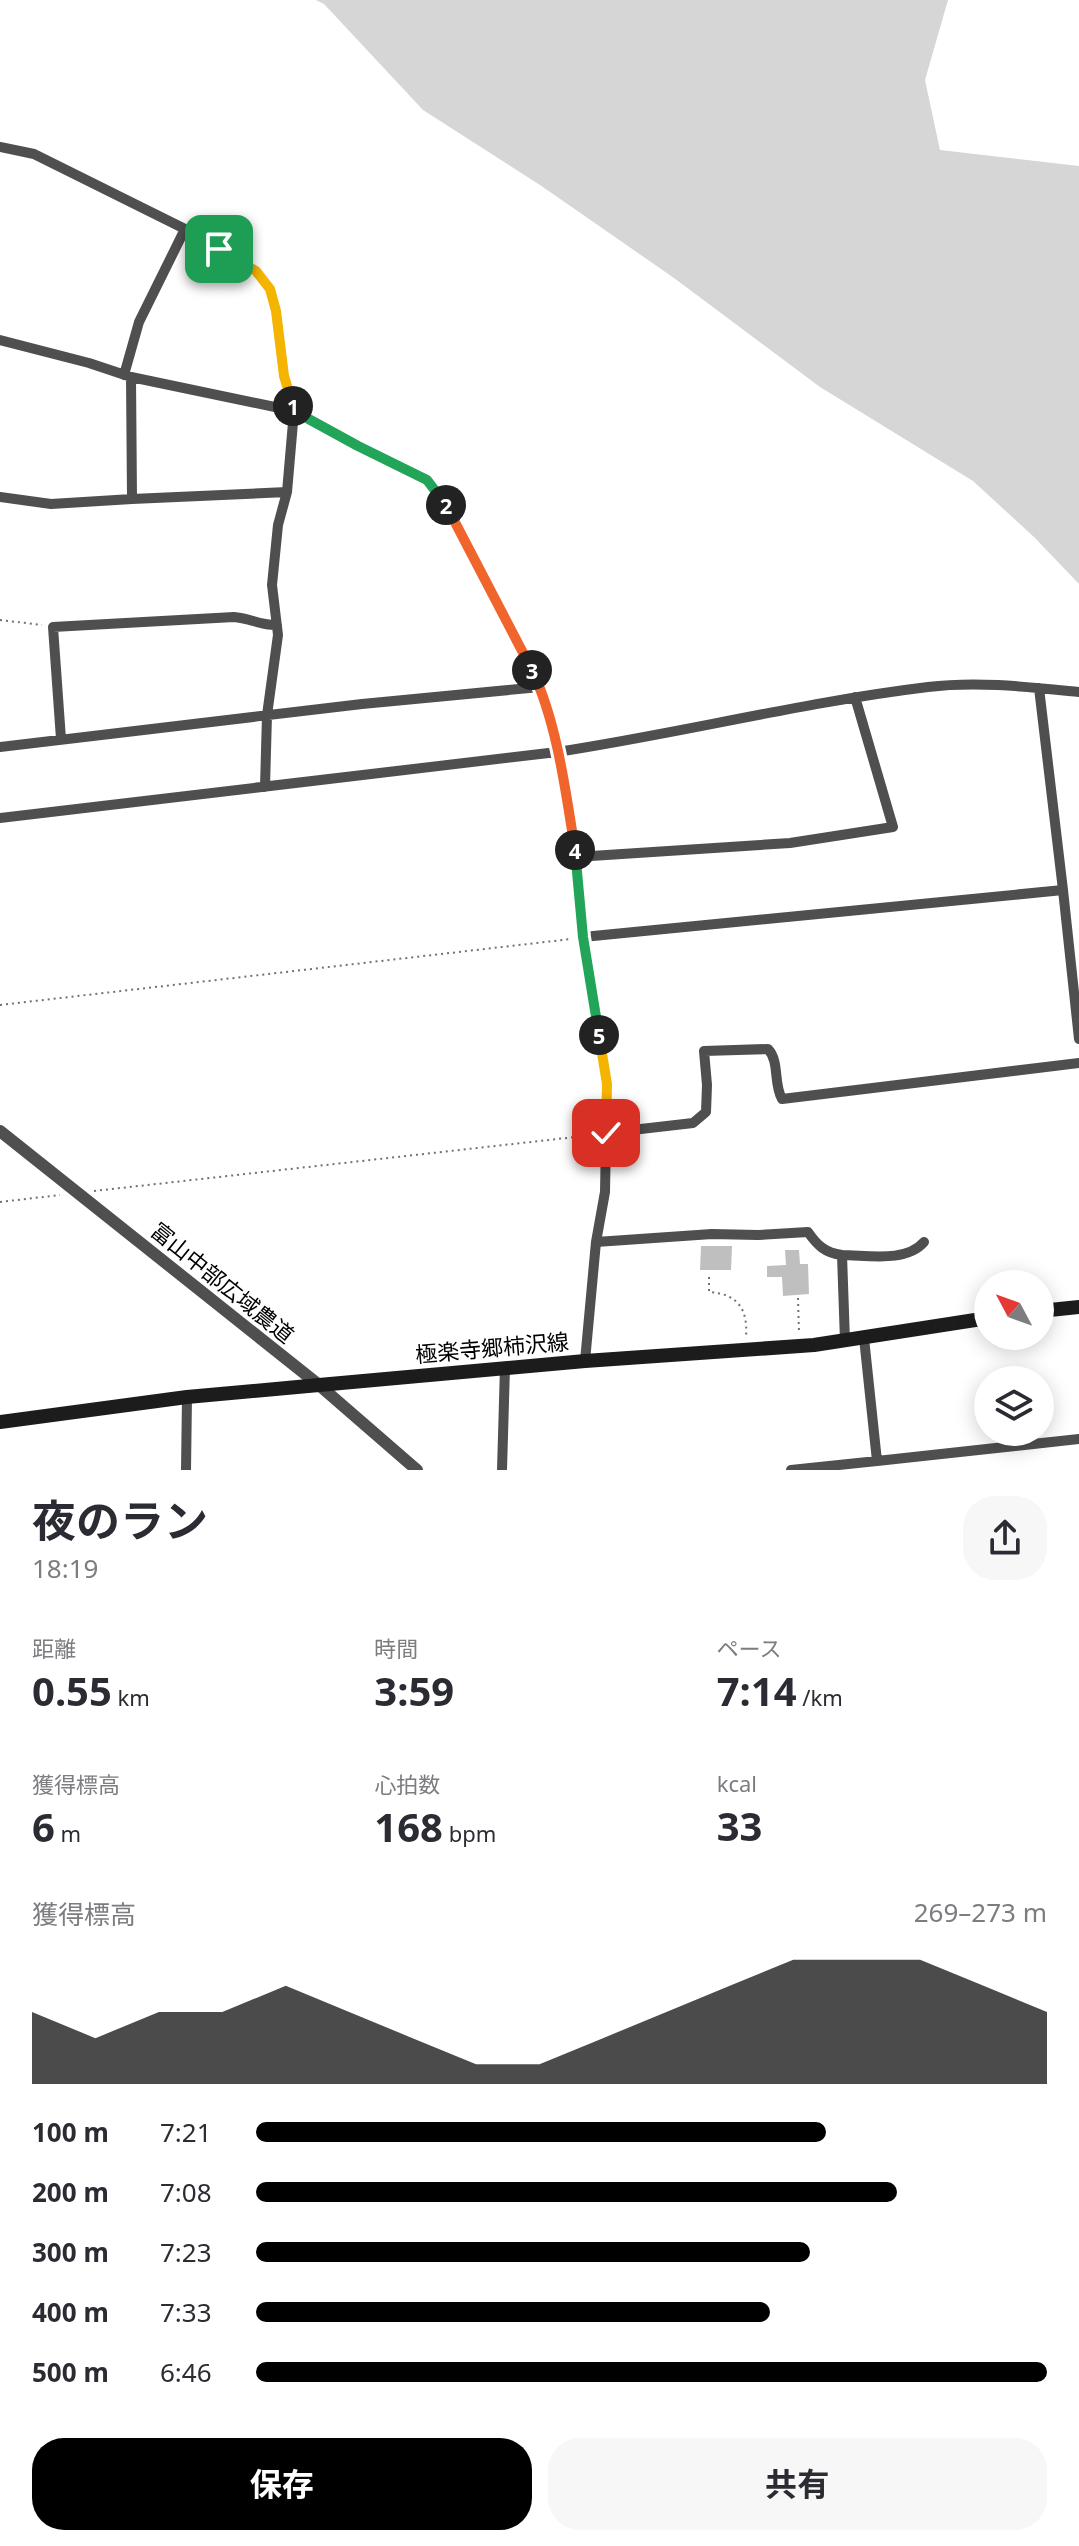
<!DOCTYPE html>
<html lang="ja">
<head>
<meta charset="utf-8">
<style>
  :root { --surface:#fff; --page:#f7f7f7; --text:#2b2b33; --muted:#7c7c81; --accent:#000 }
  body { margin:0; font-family:"Noto Sans","Noto Sans JP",sans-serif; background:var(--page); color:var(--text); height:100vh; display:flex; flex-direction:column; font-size:30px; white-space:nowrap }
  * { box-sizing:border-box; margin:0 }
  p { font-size:26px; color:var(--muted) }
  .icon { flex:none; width:44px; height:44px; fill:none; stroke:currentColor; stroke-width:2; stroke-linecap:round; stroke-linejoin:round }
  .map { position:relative; height:1470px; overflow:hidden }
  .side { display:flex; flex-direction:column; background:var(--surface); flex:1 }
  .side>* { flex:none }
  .needle { width:52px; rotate:311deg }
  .buttons { position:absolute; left:974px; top:1270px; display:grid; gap:16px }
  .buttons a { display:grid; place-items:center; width:80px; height:80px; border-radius:50%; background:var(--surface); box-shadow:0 4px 20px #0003; font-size:40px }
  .pin { position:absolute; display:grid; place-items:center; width:68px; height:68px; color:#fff; margin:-34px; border-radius:16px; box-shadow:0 4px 12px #0006 }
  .km { position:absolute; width:40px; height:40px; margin:-20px; border-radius:50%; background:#222; color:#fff; font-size:22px; line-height:40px; text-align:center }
  .round { display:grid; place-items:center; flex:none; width:84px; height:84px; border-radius:32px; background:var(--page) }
  .summary { display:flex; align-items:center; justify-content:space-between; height:136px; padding:0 32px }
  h1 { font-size:44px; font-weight:700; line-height:60px }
  .figures { display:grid; grid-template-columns:repeat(3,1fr); gap:12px; height:136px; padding:8px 32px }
  .figures div { display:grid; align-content:center }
  .figures b { font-size:40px; font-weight:700 }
  .figures small { font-size:22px; font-weight:400 }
  .figures p { font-size:22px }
  .chart { height:224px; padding:16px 32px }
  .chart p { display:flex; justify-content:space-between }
  .chart svg { width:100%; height:144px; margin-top:8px; fill:var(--accent); opacity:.7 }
  .cta { display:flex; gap:16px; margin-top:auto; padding:16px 32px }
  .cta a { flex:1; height:92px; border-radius:32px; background:var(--accent); color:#fff; font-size:32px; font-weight:700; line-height:92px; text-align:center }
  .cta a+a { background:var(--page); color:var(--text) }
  ul { padding:0 32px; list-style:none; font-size:26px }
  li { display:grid; grid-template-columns:128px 96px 1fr; align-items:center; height:60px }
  li i { height:20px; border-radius:10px; background:var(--accent) }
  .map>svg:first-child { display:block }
</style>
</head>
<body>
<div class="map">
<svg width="1079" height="1470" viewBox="0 0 1079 1470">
  <rect width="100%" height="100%" fill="#fff"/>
  <!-- green -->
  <path fill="#d6d6d6" d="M316,0H948L925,80L940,150L1079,166V584L1034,537L973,481L820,387L674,278L540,185L423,110L324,4Z"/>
  <!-- building -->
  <path fill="#bfbfbf" d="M701,1246H732L731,1270H700Z
    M785,1250H799L800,1264H808L809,1294L783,1296L782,1277H767V1266L786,1265Z"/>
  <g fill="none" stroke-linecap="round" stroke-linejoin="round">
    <!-- path -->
    <path stroke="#717171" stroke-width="2" stroke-dasharray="2 4" stroke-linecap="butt" d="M0,620L42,625
      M0,1005L571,939
      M94,1191L593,1135
      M0,1202L60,1195
      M709,1277V1292C738,1294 748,1309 746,1337
      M798,1298L799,1333"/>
    <!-- minor -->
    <path stroke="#4f4f4f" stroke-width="10" d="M0,147L34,154L185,229
      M0,340L89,363L131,377L294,411L358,446L427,480L439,493L467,542L540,687L564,780L576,857L583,937L607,1084L605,1192L596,1242L585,1361
      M124,375L139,322L185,229L256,271L270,289L276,311L284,376L294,411L287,492L278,525L272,585L278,635L267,715L265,787
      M131,377L132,499L287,492
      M0,497L51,504L132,499
      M1039,688L1063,890
      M61,739L53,627L234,617C249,618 262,626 277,625
      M0,747L362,704L540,687
      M0,818L557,752C681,733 804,702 928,687C978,681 1029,687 1079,692
      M576,857L790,843L893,827L855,697
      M583,937L1063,890L1079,1039
      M606,1133L693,1123L706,1112L707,1085L704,1051L768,1049C780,1062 773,1083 782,1099L1079,1063
      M596,1242L712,1234L758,1235L808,1232C817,1245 825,1253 842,1255L845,1341
      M842,1255C867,1255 906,1263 924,1242
      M877,1461L1079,1439
      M186,1470L187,1397
      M502,1470L505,1367
      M791,1470L877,1461L864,1338"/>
    <!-- tertiary -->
    <path stroke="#4f4f4f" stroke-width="12" d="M0,1131L319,1385L417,1470"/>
    <!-- secondary -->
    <path stroke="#1c1c1c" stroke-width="14" d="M1040,1311L1079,1307
      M0,1422L187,1397L319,1385L585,1361L814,1345L988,1318"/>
  </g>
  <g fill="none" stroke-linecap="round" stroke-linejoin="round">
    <defs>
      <path id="split-1" d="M219,249L256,271L270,289L276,311L284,376L293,406"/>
      <path id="split-2" d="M293,406L294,411L358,446L427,480L446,505"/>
      <path id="split-3" d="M446,505L532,670"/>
      <path id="split-4" d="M532,670C557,722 566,793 575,850"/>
      <path id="split-5" d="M575,850L583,937L599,1035"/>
      <path id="split-6" d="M599,1035L607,1084L606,1133"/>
    </defs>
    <!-- split-1 casing -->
    <use href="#split-1" stroke="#fff" stroke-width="16"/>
    <!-- split-2 casing -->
    <use href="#split-2" stroke="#fff" stroke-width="16"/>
    <!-- split-3 casing -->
    <use href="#split-3" stroke="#fff" stroke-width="16"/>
    <!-- split-4 casing -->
    <use href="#split-4" stroke="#fff" stroke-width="16"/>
    <!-- split-5 casing -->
    <use href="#split-5" stroke="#fff" stroke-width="16"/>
    <!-- split-6 casing -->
    <use href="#split-6" stroke="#fff" stroke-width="16"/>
    <!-- split-1 -->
    <use href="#split-1" stroke="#f5b400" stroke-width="10"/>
    <!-- split-2 -->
    <use href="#split-2" stroke="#22a559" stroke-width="10"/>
    <!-- split-3 -->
    <use href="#split-3" stroke="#f0652b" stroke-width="10"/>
    <!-- split-4 -->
    <use href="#split-4" stroke="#f0652b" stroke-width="10"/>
    <!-- split-5 -->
    <use href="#split-5" stroke="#22a559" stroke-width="10"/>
    <!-- split-6 -->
    <use href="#split-6" stroke="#f5b400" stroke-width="10"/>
  </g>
  <g text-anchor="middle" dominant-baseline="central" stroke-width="6" stroke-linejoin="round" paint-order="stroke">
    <!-- street labels -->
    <g font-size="22" fill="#000" stroke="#fff">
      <text transform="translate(223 1282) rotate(39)">富山中部広域農道</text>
      <text transform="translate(492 1347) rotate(-5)">極楽寺郷柿沢線</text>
    </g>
  </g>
</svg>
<div class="buttons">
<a><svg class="needle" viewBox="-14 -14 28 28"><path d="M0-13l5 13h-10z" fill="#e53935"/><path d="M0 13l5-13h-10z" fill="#7c7c81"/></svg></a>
<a><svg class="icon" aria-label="layers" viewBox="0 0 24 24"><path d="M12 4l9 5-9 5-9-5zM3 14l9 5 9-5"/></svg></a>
</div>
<div class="pin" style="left:219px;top:249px;background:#1e9e55"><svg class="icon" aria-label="arrive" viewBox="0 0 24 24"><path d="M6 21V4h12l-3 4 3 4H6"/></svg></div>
<div class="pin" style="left:606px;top:1133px;background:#d93025"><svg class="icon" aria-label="check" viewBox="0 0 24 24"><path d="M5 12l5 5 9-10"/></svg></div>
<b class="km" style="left:293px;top:406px">1</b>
<b class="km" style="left:446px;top:505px">2</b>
<b class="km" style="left:532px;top:670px">3</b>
<b class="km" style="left:575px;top:850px">4</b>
<b class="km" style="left:599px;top:1035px">5</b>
</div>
<section class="side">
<div class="summary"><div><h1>夜のラン</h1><p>18:19</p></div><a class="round"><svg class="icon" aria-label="share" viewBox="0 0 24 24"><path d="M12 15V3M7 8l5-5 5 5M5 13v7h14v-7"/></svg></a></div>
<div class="figures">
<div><p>距離</p><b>0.55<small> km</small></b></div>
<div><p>時間</p><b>3:59</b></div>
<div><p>ペース</p><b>7:14<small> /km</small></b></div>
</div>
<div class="figures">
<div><p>獲得標高</p><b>6<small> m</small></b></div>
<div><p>心拍数</p><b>168<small> bpm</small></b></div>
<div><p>kcal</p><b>33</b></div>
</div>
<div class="chart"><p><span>獲得標高</span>269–273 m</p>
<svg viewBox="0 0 160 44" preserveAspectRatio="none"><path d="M0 44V22L10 30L20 22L30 22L40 14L50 22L60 30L70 38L80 38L90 30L100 22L110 14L120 6L130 6L140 6L150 14L160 22V44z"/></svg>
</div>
<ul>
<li><b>100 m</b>7:21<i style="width:72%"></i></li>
<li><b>200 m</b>7:08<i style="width:81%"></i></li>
<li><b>300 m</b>7:23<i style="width:70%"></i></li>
<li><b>400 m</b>7:33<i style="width:65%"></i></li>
<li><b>500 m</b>6:46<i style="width:100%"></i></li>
</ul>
<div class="cta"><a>保存</a><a>共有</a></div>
</section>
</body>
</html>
